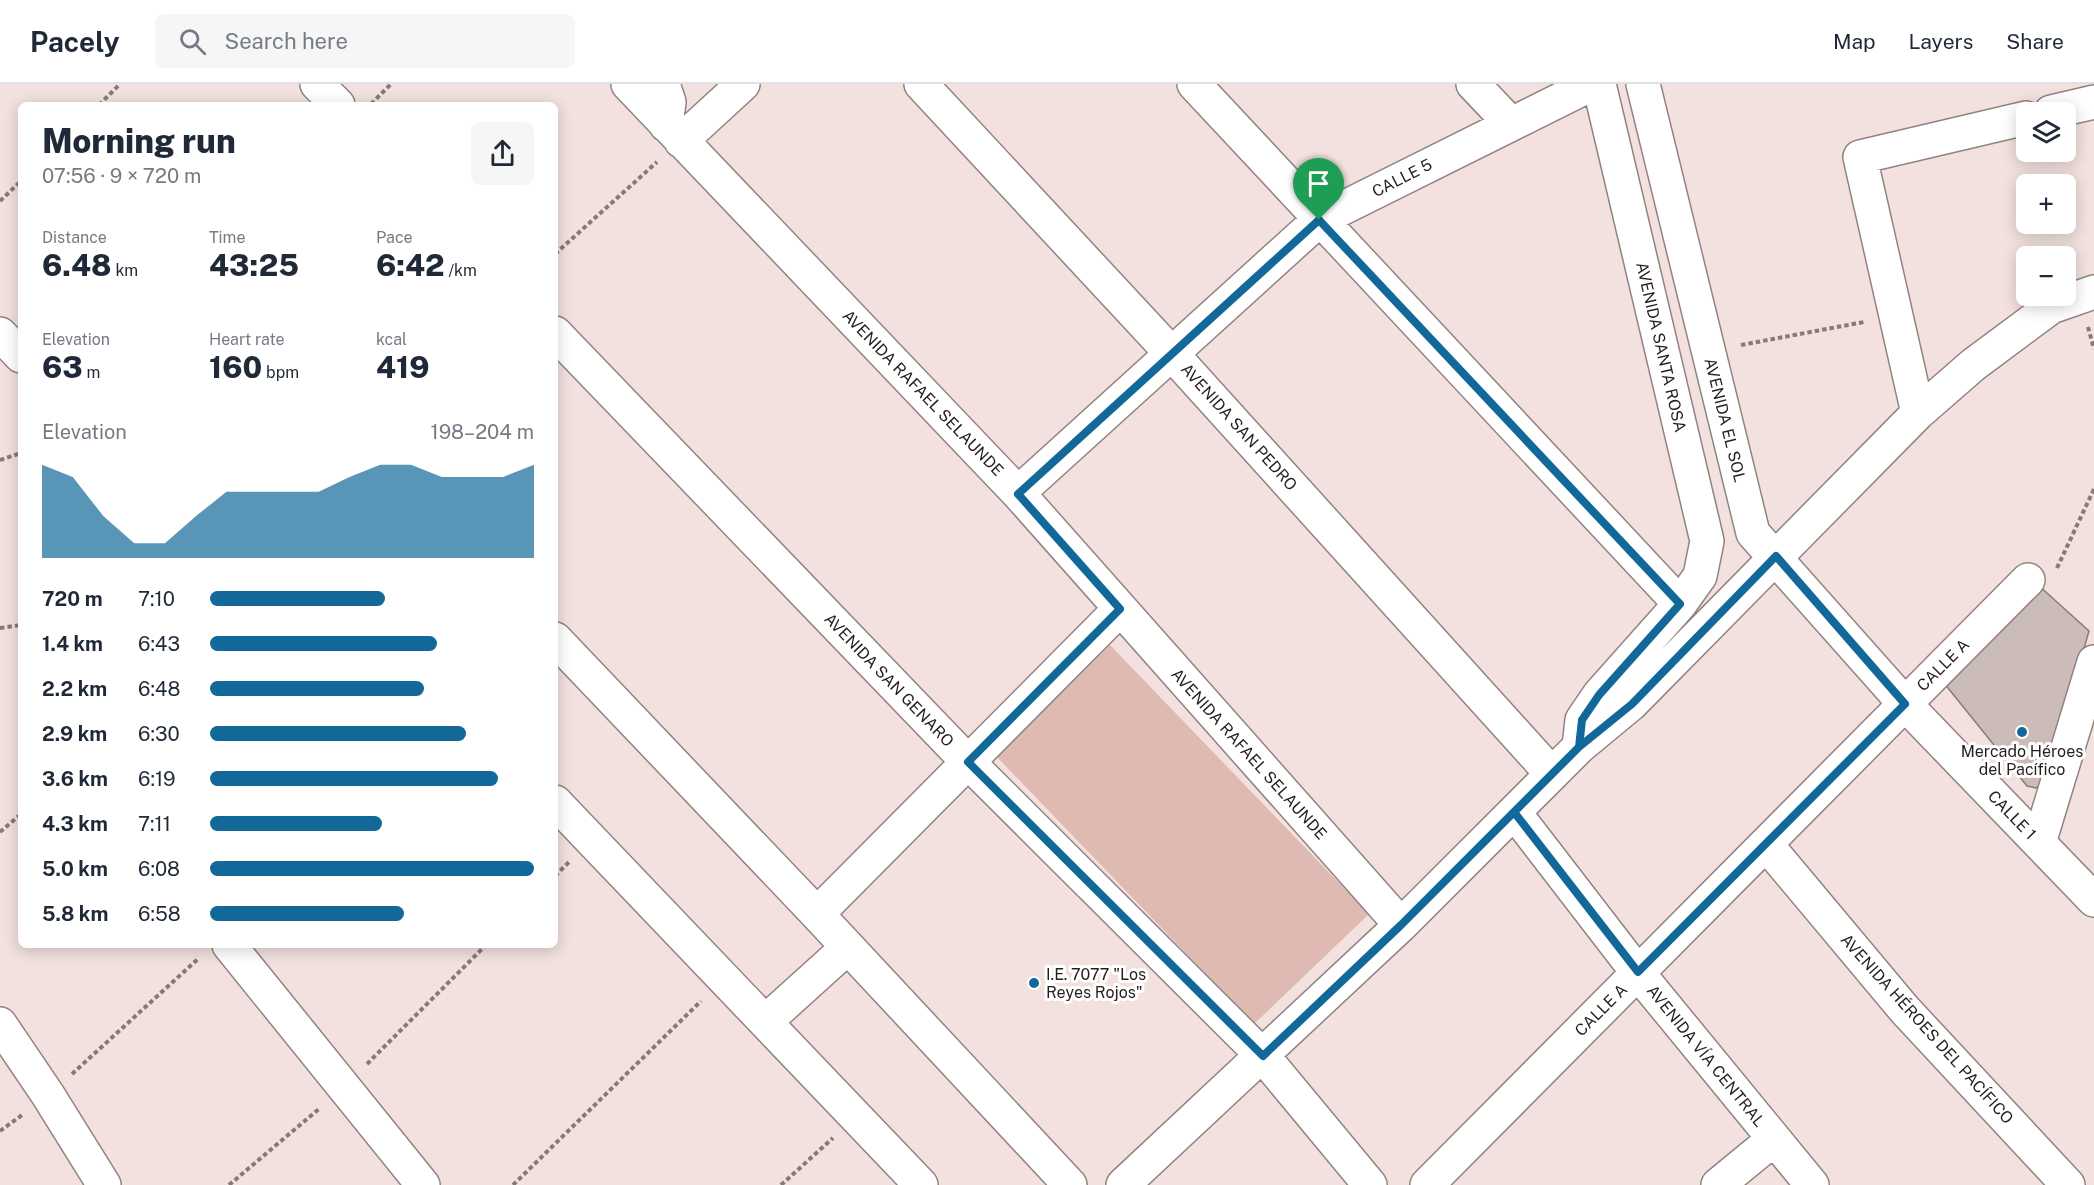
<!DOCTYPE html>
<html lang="en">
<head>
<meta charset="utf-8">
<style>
  :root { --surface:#fff; --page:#f6f6f7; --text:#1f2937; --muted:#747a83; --line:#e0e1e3; --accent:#126999 }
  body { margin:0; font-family:"Public Sans",sans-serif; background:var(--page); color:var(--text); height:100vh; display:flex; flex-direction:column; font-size:22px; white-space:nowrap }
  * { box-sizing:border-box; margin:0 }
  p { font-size:20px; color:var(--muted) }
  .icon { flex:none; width:33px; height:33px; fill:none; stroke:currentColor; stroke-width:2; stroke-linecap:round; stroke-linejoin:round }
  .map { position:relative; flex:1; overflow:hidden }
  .sheet { position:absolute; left:18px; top:18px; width:540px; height:846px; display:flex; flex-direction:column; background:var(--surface); border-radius:9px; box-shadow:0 3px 15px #0003 }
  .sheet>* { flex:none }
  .buttons { position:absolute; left:2016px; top:18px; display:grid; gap:12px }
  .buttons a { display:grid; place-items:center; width:60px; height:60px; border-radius:9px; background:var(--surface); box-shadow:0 3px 15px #0003; font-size:30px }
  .pin { position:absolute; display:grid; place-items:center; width:51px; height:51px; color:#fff; margin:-62px -26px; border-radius:50% 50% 50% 0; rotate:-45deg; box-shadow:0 0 6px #0007 }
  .pin .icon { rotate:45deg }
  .round { display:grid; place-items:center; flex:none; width:63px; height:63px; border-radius:9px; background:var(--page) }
  .head { display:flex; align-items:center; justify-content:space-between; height:102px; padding:0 24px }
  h1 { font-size:33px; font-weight:800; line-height:45px }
  .stats { display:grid; grid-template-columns:repeat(3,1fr); gap:9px; height:102px; padding:6px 24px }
  .stats div { display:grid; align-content:center }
  .stats b { font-size:30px; font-weight:800 }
  .stats small { font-size:16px; font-weight:400 }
  .stats p { font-size:16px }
  .chart { height:168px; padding:12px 24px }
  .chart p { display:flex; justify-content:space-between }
  .chart svg { width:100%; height:108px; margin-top:6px; fill:var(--accent); opacity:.7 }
  ul { padding:0 24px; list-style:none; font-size:20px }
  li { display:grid; grid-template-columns:96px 72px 1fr; align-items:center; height:45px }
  li i { height:15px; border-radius:8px; background:var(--accent) }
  header { display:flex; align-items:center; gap:36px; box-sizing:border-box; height:84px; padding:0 30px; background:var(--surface); border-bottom:2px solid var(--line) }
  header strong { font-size:28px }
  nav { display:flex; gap:33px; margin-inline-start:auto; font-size:21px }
  .search { width:420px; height:54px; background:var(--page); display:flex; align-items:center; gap:15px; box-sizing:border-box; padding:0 21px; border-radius:9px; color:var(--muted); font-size:22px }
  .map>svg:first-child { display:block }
</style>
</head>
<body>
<header>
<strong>Pacely</strong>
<div class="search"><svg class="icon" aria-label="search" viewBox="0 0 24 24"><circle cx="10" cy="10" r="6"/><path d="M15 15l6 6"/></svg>Search here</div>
<nav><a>Map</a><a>Layers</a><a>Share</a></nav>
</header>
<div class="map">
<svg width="2094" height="1101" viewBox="0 0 2094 1101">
  <rect width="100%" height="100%" fill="#f2e1de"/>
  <!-- green -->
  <path fill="#dfbab3" d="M1110,561L1369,830L1254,940L995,671Z"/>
  <!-- building -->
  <path fill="#cbbcb9" stroke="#897b78" stroke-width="1.5" d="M2037,500L2089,547L2046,697L2036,704L2027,702L1944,599Z"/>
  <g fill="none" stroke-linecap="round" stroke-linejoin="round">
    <defs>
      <path id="minor" d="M317,0L338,21
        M628,0L1018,409L1401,841
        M663,0L669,18L666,41
        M921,0L1172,270L1552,690
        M1194,0L1680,520
        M1473,0L1510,39
        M1643,0L1753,449L1905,620L2094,816
        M2051,28L2094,18
        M681,57L743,0
        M555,249L968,678L1263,972L1370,1101
        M0,250L21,272
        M1918,329L1860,73L2026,34
        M1018,409L1319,136L1592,0
        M555,555L817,830L1070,1101
        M1579,663L1582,636L1599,611L1680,520L1700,492L1707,457L1599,0
        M555,718L921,1101
        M1514,728L1638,889L1812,1101
        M2039,759L2094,578
        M1766,760L1905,926L2068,1101
        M817,830L1120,525
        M229,861L423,1101
        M765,938L848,863
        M0,940L48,1011L104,1101
        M1123,1101L1401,841L1579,663L1631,620L1918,329L1973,281L2051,223L2094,208
        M1427,1101L2028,496
        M1718,1101L1774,1055"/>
    </defs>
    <!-- minor casing -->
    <use href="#minor" stroke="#928380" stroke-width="36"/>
    <!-- path -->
    <path stroke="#847a77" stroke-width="4" stroke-dasharray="4.5 3" stroke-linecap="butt" d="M371,20L391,0
      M99,21L120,0
      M0,117L21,97
      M555,170L657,78
      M2088,243L2094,265
      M1741,261L1864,238
      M0,376L21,369
      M2057,484L2094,405
      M0,544L21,541
      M0,748L21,730
      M555,792L569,778
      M367,980L486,861
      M72,990L199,874
      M0,1047L22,1031
      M229,1101L320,1024
      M513,1101L701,917
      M781,1101L833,1054"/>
    <!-- minor -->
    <use href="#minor" stroke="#fff" stroke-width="33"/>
  </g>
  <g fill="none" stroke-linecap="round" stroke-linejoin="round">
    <defs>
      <path id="route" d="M1319,136L1018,410L1120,525L968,678L1263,972L1401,841L1579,663L1632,620L1776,472L1905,620L1638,888L1514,728L1579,663L1582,636L1599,611L1680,520L1319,136"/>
    </defs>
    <!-- route casing -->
    <use href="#route" stroke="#fff" stroke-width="12"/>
    <!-- route -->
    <use href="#route" stroke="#126999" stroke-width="8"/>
  </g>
  <!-- markers -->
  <g fill="#126999" stroke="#fff" stroke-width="2">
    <circle cx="2022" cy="648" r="6"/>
    <circle cx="1034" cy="899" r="6"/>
  </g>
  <g text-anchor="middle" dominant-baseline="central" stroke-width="6" stroke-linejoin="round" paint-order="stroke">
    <!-- street labels -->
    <g font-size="16" fill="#241f1d" stroke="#fff">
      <text transform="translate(1402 94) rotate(-27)">CALLE 5</text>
      <text transform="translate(1661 263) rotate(77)">AVENIDA SANTA ROSA</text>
      <text transform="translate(923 309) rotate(46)">AVENIDA RAFAEL SELAUNDE</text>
      <text transform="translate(1725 336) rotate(76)">AVENIDA EL SOL</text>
      <text transform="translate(1239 343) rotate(48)">AVENIDA SAN PEDRO</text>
      <text transform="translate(1943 581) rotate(-45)">CALLE A</text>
      <text transform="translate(889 596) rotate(46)">AVENIDA SAN GENARO</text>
      <text transform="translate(1249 670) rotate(48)">AVENIDA RAFAEL SELAUNDE</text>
      <text transform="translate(2012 731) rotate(46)">CALLE 1</text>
      <text transform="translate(1601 926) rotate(-45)">CALLE A</text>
      <text transform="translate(1927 945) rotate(48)">AVENIDA HÉROES DEL PACÍFICO</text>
      <text transform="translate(1706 972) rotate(51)">AVENIDA VÍA CENTRAL</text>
    </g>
    <!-- poi labels -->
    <g font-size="16" fill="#241f1d" stroke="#fff">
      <text x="2022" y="667">Mercado Héroes<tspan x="2022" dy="18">del Pacífico</tspan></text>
      <text x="1046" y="890" text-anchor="start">I.E. 7077 "Los<tspan x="1046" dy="18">Reyes Rojos"</tspan></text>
    </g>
  </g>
</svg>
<div class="buttons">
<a><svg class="icon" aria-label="layers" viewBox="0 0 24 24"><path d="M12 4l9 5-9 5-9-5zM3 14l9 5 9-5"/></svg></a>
<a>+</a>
<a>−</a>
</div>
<div class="pin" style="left:1319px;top:136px;background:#1e9e55"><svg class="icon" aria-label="arrive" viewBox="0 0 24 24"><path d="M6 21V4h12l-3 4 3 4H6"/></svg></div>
<section class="sheet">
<div class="head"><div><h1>Morning run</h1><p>07:56 · 9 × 720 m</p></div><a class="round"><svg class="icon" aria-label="share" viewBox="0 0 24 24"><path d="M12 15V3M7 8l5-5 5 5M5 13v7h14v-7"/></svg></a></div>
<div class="stats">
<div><p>Distance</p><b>6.48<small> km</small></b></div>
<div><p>Time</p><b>43:25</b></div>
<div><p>Pace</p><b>6:42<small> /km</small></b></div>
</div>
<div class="stats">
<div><p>Elevation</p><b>63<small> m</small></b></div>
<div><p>Heart rate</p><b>160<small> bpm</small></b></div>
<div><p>kcal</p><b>419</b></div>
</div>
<div class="chart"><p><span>Elevation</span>198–204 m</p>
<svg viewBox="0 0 160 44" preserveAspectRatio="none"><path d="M0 44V6L10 11L20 27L30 38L40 38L50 27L60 17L70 17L80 17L90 17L100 11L110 6L120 6L130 11L140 11L150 11L160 6V44z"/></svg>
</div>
<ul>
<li><b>720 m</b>7:10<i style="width:54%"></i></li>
<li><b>1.4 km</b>6:43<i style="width:70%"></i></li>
<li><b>2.2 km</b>6:48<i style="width:66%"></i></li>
<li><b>2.9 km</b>6:30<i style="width:79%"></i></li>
<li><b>3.6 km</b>6:19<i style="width:89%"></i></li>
<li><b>4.3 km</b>7:11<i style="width:53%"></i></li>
<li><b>5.0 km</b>6:08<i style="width:100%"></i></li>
<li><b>5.8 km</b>6:58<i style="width:60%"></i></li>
</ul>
</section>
</div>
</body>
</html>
